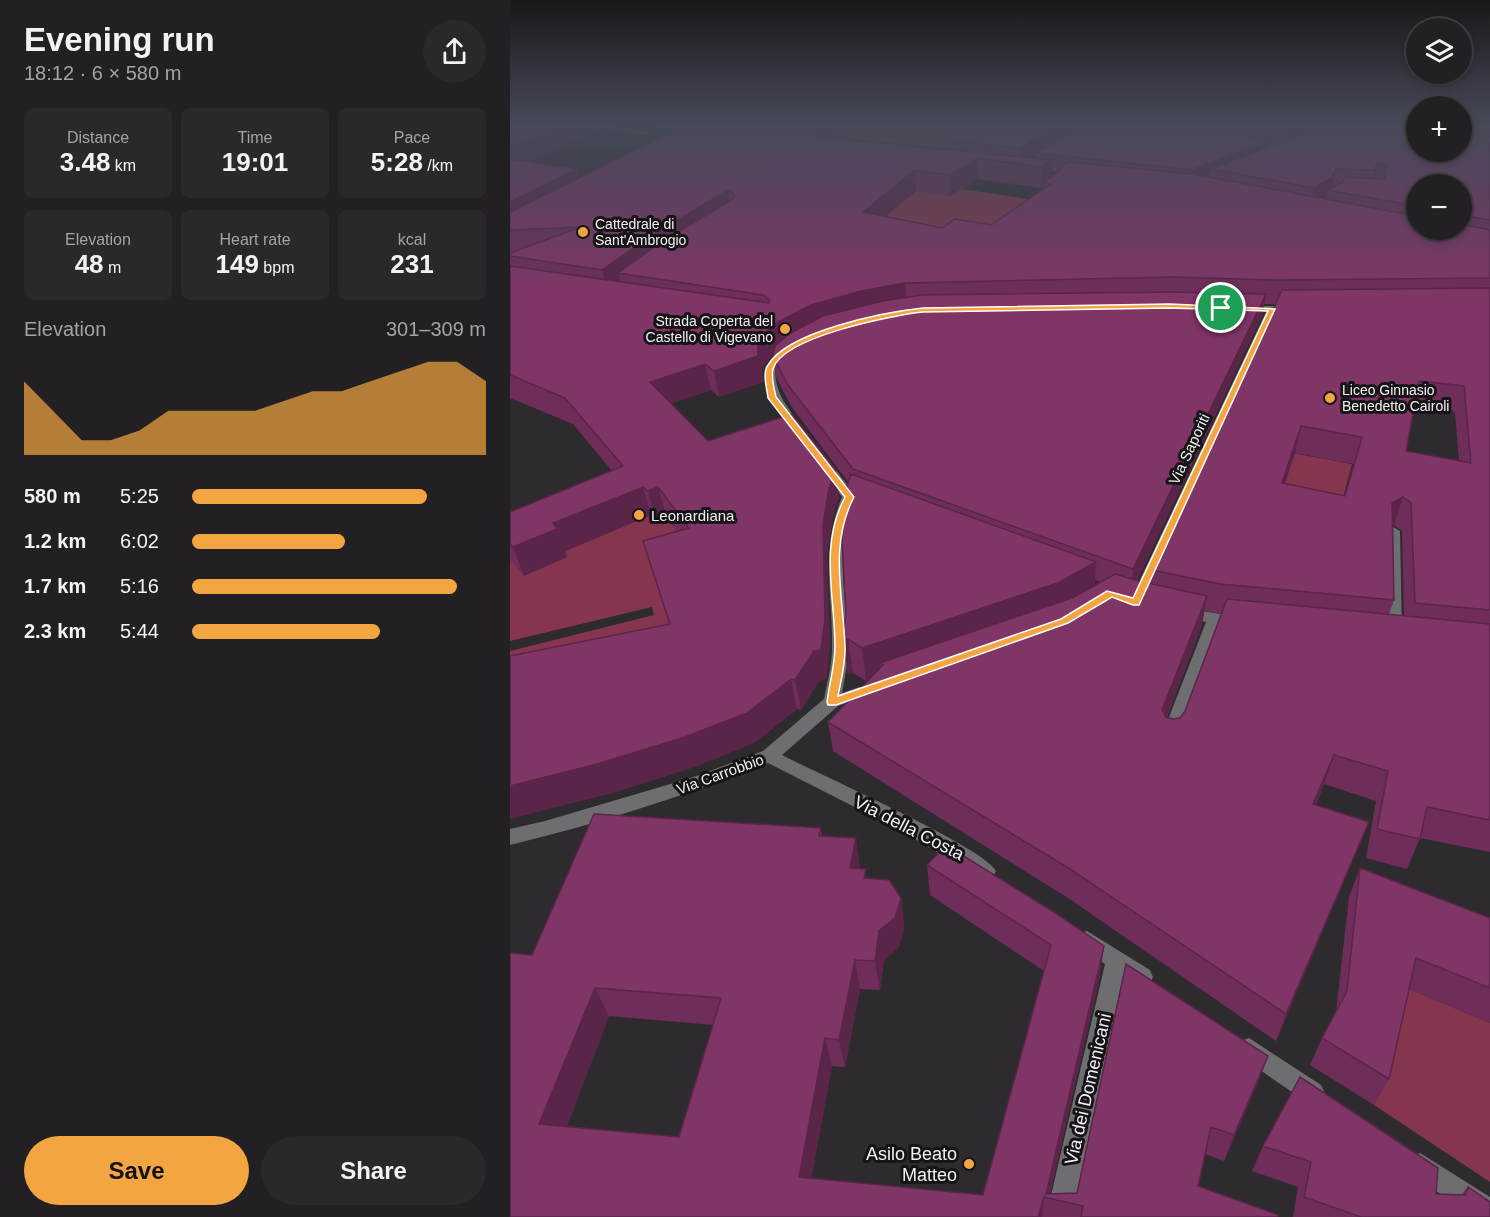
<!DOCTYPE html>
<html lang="en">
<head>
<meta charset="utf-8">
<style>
  :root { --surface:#222023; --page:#2a282b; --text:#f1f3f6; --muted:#a2a3a6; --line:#3f3e41; --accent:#f2a541 }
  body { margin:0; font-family:Arial,sans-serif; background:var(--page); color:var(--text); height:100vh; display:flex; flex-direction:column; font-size:22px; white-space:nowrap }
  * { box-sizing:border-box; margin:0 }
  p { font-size:20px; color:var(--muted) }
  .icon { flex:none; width:33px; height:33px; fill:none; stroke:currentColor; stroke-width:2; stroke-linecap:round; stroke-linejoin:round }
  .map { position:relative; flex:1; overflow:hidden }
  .sheet { display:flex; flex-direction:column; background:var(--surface); width:510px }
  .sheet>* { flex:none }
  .buttons { position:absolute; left:896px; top:18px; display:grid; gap:12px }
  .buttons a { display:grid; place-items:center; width:66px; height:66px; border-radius:50%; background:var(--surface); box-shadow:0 3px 9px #0003,0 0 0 2px var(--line); font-size:30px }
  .pin { position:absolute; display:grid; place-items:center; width:51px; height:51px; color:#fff; margin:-26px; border:3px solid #fff; border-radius:50%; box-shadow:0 2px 6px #0007 }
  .round { display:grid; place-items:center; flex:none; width:63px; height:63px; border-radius:32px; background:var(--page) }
  .overview { display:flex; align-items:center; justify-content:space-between; height:102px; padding:0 24px }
  h1 { font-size:33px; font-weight:700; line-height:45px }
  .figures { display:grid; grid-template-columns:repeat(3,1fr); gap:9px; height:102px; padding:6px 24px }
  .figures div { display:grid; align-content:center; border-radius:9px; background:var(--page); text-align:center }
  .figures b { font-size:26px; font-weight:700 }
  .figures small { font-size:16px; font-weight:400 }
  .figures p { font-size:16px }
  .chart { height:168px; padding:12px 24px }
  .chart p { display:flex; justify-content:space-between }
  .chart svg { width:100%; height:108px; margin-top:6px; fill:var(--accent); opacity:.7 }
  .primary-button { display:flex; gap:12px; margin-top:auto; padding:12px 24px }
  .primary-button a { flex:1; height:69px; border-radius:36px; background:var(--accent); color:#111; font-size:24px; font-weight:700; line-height:69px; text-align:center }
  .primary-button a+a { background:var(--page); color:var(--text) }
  ul { padding:0 24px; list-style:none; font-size:20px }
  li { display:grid; grid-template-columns:96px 72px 1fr; align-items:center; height:45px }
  li i { height:15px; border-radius:8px; background:var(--accent) }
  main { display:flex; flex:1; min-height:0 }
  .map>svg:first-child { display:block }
</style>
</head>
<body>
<main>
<section class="sheet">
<div class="overview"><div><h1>Evening run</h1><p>18:12 · 6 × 580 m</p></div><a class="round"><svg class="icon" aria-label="share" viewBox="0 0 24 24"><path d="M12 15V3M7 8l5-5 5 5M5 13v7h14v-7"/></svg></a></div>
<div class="figures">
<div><p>Distance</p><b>3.48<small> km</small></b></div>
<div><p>Time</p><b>19:01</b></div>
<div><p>Pace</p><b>5:28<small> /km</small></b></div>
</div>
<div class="figures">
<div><p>Elevation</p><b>48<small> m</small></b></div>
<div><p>Heart rate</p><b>149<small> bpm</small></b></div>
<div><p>kcal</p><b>231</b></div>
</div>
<div class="chart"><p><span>Elevation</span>301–309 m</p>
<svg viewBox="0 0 160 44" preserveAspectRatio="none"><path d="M0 44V14L10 26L20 38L30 38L40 34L50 26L60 26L70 26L80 26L90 22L100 18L110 18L120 14L130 10L140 6L150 6L160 14V44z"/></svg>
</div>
<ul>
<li><b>580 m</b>5:25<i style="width:80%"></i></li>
<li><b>1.2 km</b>6:02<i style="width:52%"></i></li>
<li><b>1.7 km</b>5:16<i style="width:90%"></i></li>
<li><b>2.3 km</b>5:44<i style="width:64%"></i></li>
</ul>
<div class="primary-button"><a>Save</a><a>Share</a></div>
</section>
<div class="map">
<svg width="980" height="1217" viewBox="0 0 980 1217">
  <rect width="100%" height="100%" fill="#2e2b2f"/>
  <!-- green -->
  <path fill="#85364e" d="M299,124H557L421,159L208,126Z
    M352,184L439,195L452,189L524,200L469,257L374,237Z
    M714,440L842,464L832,502L703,477Z
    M141,515L146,519L156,515L186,557L169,653L0,689V651L144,615L142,607L0,641V560L53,552Z
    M892,986L980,1023V1182L864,1105Z"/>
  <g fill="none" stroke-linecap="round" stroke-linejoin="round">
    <!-- street -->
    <path fill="#6e6e70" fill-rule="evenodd" d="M69,124H88L142,133L139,135Z
      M125,124H150L192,130L189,132Z
      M734,306H782L787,309L782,312H766L634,601L632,604H622L620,601L756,312L730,311V307Z
      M279,346L284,349L265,368C265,396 279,409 295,430L289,434L285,433C267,412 253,396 255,367Z
      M316,461L320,462L344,494L358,501L351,505L343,503C324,550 337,597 338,646C338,662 335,677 332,693L364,682L370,684L372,688L370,692L328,706L272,755C306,773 474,847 486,871L483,877L476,879L469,877L390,830L258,763C174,796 88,824 0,845V829L35,821L184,777L253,751L314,699C317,683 322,666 322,649C323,594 310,550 332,497L310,465Z
      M883,527L890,531L892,633L884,638L876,633V531Z
      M673,608L729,617L737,622L729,627L710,624L670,735L667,740L661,741L655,740L652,735L696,622L668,617L665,613Z
      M577,931L640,970L643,977L640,984L632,987L613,976L562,1217H536L595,964L570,947L567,940L570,933Z
      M739,1038L811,1085L815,1093L811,1101L803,1105L795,1101L731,1057L728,1049L731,1041Z
      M910,1153L980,1197V1217H965L901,1174L898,1165L901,1156Z"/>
  </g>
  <!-- wall -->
  <path fill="#6e2e59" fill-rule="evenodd" d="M0,124L92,130L19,162L67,169L69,178L177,124H175H344L318,138L432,149V140L456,124H906V152H951V124H980V852L910,838L897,869L856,858L866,801L814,784L806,805L847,851L766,1041L558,898L323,751L318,722L358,681H356L343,673L338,674L333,640L336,612L338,482L281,406L266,377L263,356L264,353L252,368L253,382L209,397L201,390L161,403L198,441L329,497L323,516L317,554L320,649L316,679L309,681L291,710L287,709L244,743L184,767L99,794L159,624L133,541L167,531L156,515L146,519L141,515L55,551L57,557L14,576L0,560V512L102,471L63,424L0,398V253L3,252H0ZM542,171L547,172V173L542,177ZM468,179L531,188L533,186V189L481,225L432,228L376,216L406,191L440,196ZM906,184H951V230H906ZM754,304H766L642,570L640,584L627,581L753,314ZM905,407L945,412L949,461L896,451ZM785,453L844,464L835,496L775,483ZM884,525L892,531L894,616L879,614L884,600L883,526ZM585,580L590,582L584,585ZM694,611L712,614L675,711L670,718L663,719L657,717L692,625Z
    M311,828L312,836L350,868L357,879L391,898L394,927L389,947L374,960L370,990L350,989L335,1067L322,1066L301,1179L473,1195L534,971L420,895L417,865L590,975L540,1194L567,1193L748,1083L714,1161L695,1154L688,1186L768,1217H0L22,955ZM99,1016L203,1025L169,1137L57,1126Z
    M850,868L980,918V1023L899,989L879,1079L864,1105L800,1065L812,1038L826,1012L839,897Z
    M753,1146L926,1194L951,1195L958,1187L980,1217H783L788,1187L742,1171Z"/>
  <!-- shaded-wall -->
  <path fill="#5a2548" d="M56,124H91L92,130L0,170V147Z
    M305,124H344L307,144L305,125Z
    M551,124H583L526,153V158L514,165L510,164V148Z
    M669,124H684V126L668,132Z
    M793,124H832L773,150L776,130Z
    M760,140L758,156L701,169L699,179L680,187L682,170Z
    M468,158V179L440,196L439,175Z
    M542,160V180L534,182L533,186L531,188L532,167Z
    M868,162L864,183L859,191L864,170Z
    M67,169L72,190L0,227V202Z
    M826,169L822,189L818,190L817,198L799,209L804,188Z
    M405,170L406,191L355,234L353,212Z
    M218,190L222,212L108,273L111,284L98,294L92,270L139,237Z
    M395,283L397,307L266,350L252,368L253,382L209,397L204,371L248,342L262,325L301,305L351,291Z
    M756,294L753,314L621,593L623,569Z
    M195,364L201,390L146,408L140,382Z
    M791,426L785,453L766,510L772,483Z
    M326,470L329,497L323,516L317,554L320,649L317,674L316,679L309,681L291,710L285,680L319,488Z
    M133,487L141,515L55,551L57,557L14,576L3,547L43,523Z
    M148,487L156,515L146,519L138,491Z
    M893,497L884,525L874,531L882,503Z
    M586,562L584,595L373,665L370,663L371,676L356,681L352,648Z
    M697,596L692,625L648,739L652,710Z
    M338,639L343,673L338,674L333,640Z
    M281,679L287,709L244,743L184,767L99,794L0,819V786Z
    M824,755L814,784L793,833L803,804Z
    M859,822L847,851L766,1041L776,1014Z
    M346,838L350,868H340Z
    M391,898L394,927L389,947L374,960L370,990L365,961L369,931Z
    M594,946L590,975L539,1198L536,1197Z
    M345,960L350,989L335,1067L329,1040Z
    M85,988L99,1016L48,1150L29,1124Z
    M315,1038L322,1066L297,1202L289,1177Z
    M758,1056L748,1083L714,1161L724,1135Z
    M534,1197L532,1217H528Z"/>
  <!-- building -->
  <path fill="#803567" stroke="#5a2548" stroke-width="1.5" fill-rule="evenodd" d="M0,124H56L0,147Z
    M178,124H245L292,131L285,134L542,160L532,167L468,158L439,175L405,170L353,212L432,228L445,219L481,225L541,184L534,182L551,170H547L558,162L683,174L906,216V230H951V224L980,230V278L766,280L663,277L395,283L351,291L301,305L262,325L248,342V356L204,371L195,364L140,382L198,441L282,414L326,470L319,488L313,525L315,619L311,650L304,651L285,680L281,679L237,713L175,737L87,764L0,786V656L160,624L133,541L179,528L148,487L138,491L133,487L43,523L47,529L3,547L0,544V512L113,466L55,398L0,375V266L259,303L260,300L253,295L108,273L147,245L223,199L225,195L218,190L139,237L92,270L0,256V253L71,227L0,230V212Z
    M456,124H551L510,148L432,140Z
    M576,124H661L760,140L682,170L526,153Z
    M736,124H793L776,130Z
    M818,124H892L906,127V152H951V138L980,144V220L951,215V184H906V206L818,190L832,183L835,177L874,179L877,165L868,162L864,170L826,169L822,177L804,188L701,169Z
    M951,124H954L955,128L980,134V137L951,131Z
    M0,159L67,169L0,202Z
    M980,288V610L905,603L901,503L893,497L882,503L884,600L710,584L642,570L772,290ZM909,381L954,386L961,463L896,451ZM791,426L852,437L835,496L772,483Z
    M662,292L756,294L623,569L343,469L278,385L263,356L265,346L279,334L313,316L373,301L412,295Z
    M341,474L586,562L550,582L352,648L338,639L333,640L336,612L331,524L336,489Z
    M605,574L629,581L697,596L652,710L656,717L663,719L670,718L675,711L717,599L980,624V820L917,807L910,839L867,829L878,771L824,755L803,804L859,822L776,1014L560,869L318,722L373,665L370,663L562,598Z
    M84,814L311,828L309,836L346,838L340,868L356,869L354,878L379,880L391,898L385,918L369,931L365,961L345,960L329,1040L315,1038L289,1177L473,1195L541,945L417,865L436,845L542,911L594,946L536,1194L567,1193L616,964L758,1056L724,1135L701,1127L688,1186L768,1215V1217H571L573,1206L534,1197L528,1217H0V953L22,955ZM85,988L211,998L169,1137L29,1124Z
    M850,868L980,918V988L906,958L879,1079L812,1038L837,991Z
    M790,1077L928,1168L926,1194L955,1195L958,1187L980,1202V1217H851L794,1197L801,1162L753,1146Z"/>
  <!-- sky -->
  <linearGradient id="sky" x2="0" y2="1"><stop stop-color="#19181a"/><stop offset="0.42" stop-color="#464a58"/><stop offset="1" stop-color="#464a58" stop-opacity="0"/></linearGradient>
  <rect width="980" height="295" fill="url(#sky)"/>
  <!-- route -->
  <path fill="#f2a541" stroke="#fff" stroke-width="1.5" fill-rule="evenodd" d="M660,304L765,309L629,605H623L602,597L558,623L326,705H318L317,702C319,685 325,665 325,647C325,595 309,546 335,497L258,398C257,388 252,374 258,365C278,331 375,312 413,308ZM660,308L758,311L623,598L597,591L551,619L328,696C331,680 336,662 335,646C333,595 319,544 344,497L266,397C264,388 261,378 263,369C272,337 383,315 413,312Z"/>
  <!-- markers -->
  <g fill="#f2a541" stroke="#161416" stroke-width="2">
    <circle cx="73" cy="232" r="6"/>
    <circle cx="275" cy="329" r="6"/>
    <circle cx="820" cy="398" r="6"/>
    <circle cx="129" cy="515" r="6"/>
    <circle cx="459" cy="1164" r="6"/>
  </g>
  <g text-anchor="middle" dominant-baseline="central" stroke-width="6" stroke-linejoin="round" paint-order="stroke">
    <!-- far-poi labels -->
    <g font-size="14" fill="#f2f0f2" stroke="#161416" text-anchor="start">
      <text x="85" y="224">Cattedrale di<tspan x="85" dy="16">Sant'Ambrogio</tspan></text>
      <text x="263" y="321" text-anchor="end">Strada Coperta del<tspan x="263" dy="16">Castello di Vigevano</tspan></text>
      <text x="832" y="390">Liceo Ginnasio<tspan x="832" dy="16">Benedetto Cairoli</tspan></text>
    </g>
    <!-- street labels -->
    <g font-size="15" fill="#f2f0f2" stroke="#161416">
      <text transform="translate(679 449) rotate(-65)">Via Saporiti</text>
      <text transform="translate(210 774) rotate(-20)">Via Carrobbio</text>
    </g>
    <!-- poi labels -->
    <g font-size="15" fill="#f2f0f2" stroke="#161416" text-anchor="start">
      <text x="141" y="515">Leonardiana</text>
    </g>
    <!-- near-street labels -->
    <g font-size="18" fill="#f2f0f2" stroke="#161416">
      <text transform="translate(399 828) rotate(27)">Via della Costa</text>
      <text transform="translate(578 1089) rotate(-77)">Via dei Domenicani</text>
    </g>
    <!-- near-poi labels -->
    <g font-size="18" fill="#f2f0f2" stroke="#161416" text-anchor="end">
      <text x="447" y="1154">Asilo Beato<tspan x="447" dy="21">Matteo</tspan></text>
    </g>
  </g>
</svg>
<div class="buttons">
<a><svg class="icon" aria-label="layers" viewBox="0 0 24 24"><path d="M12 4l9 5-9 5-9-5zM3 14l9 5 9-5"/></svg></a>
<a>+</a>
<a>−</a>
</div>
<div class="pin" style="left:711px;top:308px;background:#1e9e55"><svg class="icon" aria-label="arrive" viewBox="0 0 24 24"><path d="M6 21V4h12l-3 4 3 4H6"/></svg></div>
</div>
</main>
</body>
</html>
